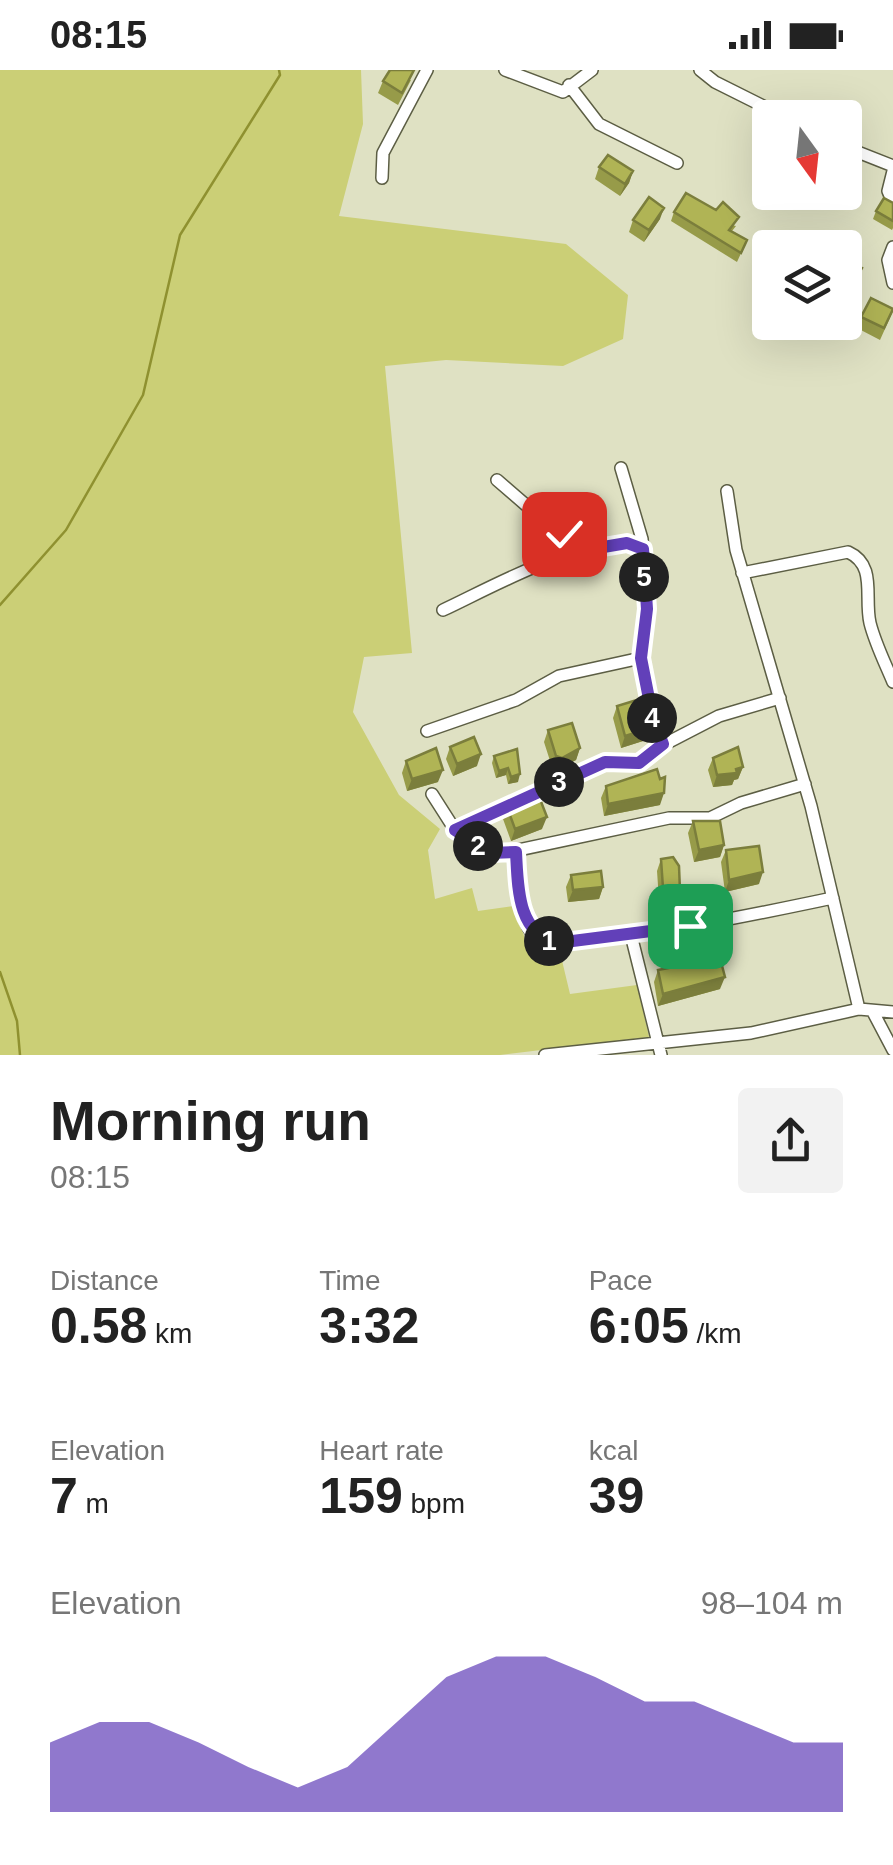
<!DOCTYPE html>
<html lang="en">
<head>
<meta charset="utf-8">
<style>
  :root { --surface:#fff; --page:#f2f2f2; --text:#222; --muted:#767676; --accent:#6240b9 }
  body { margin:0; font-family:Helvetica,sans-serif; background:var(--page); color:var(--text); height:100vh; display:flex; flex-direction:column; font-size:38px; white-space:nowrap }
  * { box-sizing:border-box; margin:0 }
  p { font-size:32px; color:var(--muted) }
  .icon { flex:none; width:55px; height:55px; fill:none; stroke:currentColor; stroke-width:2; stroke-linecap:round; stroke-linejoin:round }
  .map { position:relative; height:985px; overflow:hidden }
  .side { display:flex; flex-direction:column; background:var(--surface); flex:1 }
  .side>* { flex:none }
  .needle { width:65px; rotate:165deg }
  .controls { position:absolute; left:752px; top:30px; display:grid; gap:20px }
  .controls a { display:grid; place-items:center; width:110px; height:110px; border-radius:10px; background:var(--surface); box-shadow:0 10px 40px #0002; font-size:50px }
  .pin { position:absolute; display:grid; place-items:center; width:85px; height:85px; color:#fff; margin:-42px; border-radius:20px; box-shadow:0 5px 15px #0006 }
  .km { position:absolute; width:50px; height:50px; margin:-25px; border-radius:50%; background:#222; color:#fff; font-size:28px; line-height:50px; text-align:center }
  .round { display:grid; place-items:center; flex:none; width:105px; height:105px; border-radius:10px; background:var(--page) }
  .headline { display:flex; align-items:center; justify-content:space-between; height:170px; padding:0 50px }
  h1 { font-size:55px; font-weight:600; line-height:75px }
  .metrics { display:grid; grid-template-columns:repeat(3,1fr); gap:15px; height:170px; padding:10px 50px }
  .metrics div { display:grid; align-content:center }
  .metrics b { font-size:50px; font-weight:600 }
  .metrics small { font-size:28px; font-weight:400 }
  .metrics p { font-size:28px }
  .chart { height:280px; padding:20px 50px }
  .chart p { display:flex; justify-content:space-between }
  .chart svg { width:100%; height:180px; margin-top:10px; fill:var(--accent); opacity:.7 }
  .status { display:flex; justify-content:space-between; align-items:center; height:70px; padding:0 50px; background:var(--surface); direction:ltr }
  .status svg { height:28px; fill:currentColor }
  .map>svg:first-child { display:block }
</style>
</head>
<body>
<div class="status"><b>08:15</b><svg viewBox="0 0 49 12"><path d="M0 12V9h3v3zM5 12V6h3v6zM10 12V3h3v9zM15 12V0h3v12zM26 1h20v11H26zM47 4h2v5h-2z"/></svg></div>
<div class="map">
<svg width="893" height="985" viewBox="0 0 893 985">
  <rect width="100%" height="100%" fill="#dfe1c3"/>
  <!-- green -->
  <path fill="#cbcf76" d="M0,0H361L363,54L339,146L566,174L628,225L623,269L563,296L446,290L385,296L412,583L364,587L353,642L399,725L440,759L428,780L435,829L472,818L478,841L514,836L527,875L559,878L570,924L637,915L649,967L500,985H0Z"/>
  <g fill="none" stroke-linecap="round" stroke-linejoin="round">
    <!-- stream -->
    <path stroke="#8f9130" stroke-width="2.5" d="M0,535L66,460L143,325L180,165L280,5L279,0
      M0,902L17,951L20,985"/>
    <defs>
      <path id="street" d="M505,0L563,22L592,0
        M700,0L715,12L787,48
        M569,15L599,54L677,93
        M845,77L893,96
        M893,101L888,121L893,133
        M382,108L383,83L427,0
        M893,177L888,190L893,213
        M621,398L642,469L647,539L641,588L654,656L663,675
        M497,410L579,481
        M727,421L736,480L811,736L859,939
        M742,503L848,482C877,495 864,527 870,553C875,573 885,593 893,612
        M443,540C487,520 598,456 643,479
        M427,661L516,630L559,606L641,588
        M432,724L455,760L495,785L669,748H710L741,733L805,714
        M455,760L605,692L639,693L663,675L719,646L780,628
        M516,782C518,803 517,849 534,865C561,888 788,837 833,828
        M631,865L661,985
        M873,942L893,980
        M545,985L751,963L859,939L893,942"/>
    </defs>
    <!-- street casing -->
    <use href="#street" stroke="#5c5e44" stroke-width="14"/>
    <!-- street -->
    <use href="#street" stroke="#fff" stroke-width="11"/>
  </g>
  <!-- wall -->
  <path fill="#979b49" d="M411,10L398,35L378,23L383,11Z
    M599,97L633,101L629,113L620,126L595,109Z
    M893,133V158L892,160L873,149L876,141Z
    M674,142L736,156L732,161L747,170L737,192L671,151Z
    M660,149L644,172L629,162L633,150Z
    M845,203L859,206L851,220L845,217Z
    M893,241L880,270L857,258L861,247Z
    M617,636L643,671L621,678L613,648Z
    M548,660L580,678L576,690L558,699L552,697L544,672Z
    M450,677L477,696L453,706L446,689Z
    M517,679L518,712L508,714L506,705L496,708L492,693L494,686Z
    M713,688L743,697L738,709L734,710L732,715L713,717L708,700Z
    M406,691L438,712L407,721L402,703Z
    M606,716L660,735L604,746L601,728Z
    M507,737L542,759L511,771L503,749Z
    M693,751L724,775L720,787L694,792L688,763Z
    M726,780L759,814L725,822L721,792Z
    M661,789L680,821L676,833L659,830L657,801Z
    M571,805L603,817L599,829L568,832L566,817Z
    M658,900L720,919L658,936L654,912Z"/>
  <!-- shaded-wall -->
  <path fill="#7b7e3c" d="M633,101L629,113L620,126L625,114Z
    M664,138L660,149L644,172L649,160Z
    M648,659L643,671L621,678L625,666Z
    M580,678L576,690L558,699L562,688Z
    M481,684L477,696L453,706L457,694Z
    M743,697L738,709L734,710L732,715L713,717L717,705Z
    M508,698L506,705L496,708L499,701Z
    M443,700L438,712L407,721L412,709Z
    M520,704L518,712L508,714L511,707Z
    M664,723L660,735L604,746L608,734Z
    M547,747L542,759L511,771L515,759Z
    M724,775L720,787L694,792L699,780Z
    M763,802L759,814L725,822L729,810Z
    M603,817L599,829L568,832L573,820Z
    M725,907L720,919L658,936L663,924Z"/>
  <!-- building -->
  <path fill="#b0b455" stroke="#7b7e3c" stroke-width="2.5" d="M390,0H414L402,23L383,11Z
    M608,85L633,101L625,114L599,97Z
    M686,123L716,140L723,132L739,147L729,160L747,170L741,183L674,142Z
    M649,127L664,138L649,160L633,150Z
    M884,128L893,133V151L876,141Z
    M851,192L862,198L854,212L845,207V203Z
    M871,228L893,239L884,258L861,247Z
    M637,630L643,635L648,659L625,666L617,636Z
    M572,653L580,678L562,688L556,686L548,660Z
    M474,667L481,684L457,694L450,677Z
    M738,677L743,697L736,699L737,703L717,705L713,688Z
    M436,678L443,700L412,709L406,691Z
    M517,679L520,704L511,707L508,698L499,701L494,686Z
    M657,699L660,709L665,707L664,723L608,734L606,716Z
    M538,724L547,747L515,759L507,737Z
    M693,751H720L724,775L699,780Z
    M759,776L763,802L729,810L726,780Z
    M673,787L679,796L680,821L663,818L661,789Z
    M601,801L603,817L573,820L571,805Z
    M720,888L725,907L663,924L658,900Z"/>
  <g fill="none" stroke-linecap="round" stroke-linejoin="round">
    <defs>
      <path id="route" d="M564,464L580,481L627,473L643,479L647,539L641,588L652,644L663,674L639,693L605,692L455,760L490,783L516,782C518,817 517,863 557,873L690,856"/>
    </defs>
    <!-- route casing -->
    <use href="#route" stroke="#fff" stroke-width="20"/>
    <!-- route -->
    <use href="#route" stroke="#6240b9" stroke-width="12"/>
  </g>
</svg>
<div class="controls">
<a><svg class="needle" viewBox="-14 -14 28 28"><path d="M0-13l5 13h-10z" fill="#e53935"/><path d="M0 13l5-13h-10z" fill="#767676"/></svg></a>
<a><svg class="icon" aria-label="layers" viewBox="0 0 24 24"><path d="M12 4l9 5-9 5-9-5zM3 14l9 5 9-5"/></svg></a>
</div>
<div class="pin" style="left:690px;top:856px;background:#1e9e55"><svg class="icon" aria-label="arrive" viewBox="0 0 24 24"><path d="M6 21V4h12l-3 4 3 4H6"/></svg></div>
<div class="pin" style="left:564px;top:464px;background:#d93025"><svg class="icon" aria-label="check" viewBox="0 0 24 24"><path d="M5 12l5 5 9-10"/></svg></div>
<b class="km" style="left:549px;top:871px">1</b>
<b class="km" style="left:478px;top:776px">2</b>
<b class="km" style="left:559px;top:712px">3</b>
<b class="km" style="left:652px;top:648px">4</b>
<b class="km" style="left:644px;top:507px">5</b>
</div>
<section class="side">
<div class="headline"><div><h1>Morning run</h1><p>08:15</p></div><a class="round"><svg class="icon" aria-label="share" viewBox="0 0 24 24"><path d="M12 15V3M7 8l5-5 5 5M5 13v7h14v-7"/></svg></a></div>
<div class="metrics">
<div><p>Distance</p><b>0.58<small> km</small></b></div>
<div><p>Time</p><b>3:32</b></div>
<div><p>Pace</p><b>6:05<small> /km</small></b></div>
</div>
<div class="metrics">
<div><p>Elevation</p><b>7<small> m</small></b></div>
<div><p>Heart rate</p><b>159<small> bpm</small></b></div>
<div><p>kcal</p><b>39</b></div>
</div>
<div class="chart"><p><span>Elevation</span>98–104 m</p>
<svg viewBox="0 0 160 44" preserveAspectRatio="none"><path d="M0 44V27L10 22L20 22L30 27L40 33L50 38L60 33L70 22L80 11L90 6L100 6L110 11L120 17L130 17L140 22L150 27L160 27V44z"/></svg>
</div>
</section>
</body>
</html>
